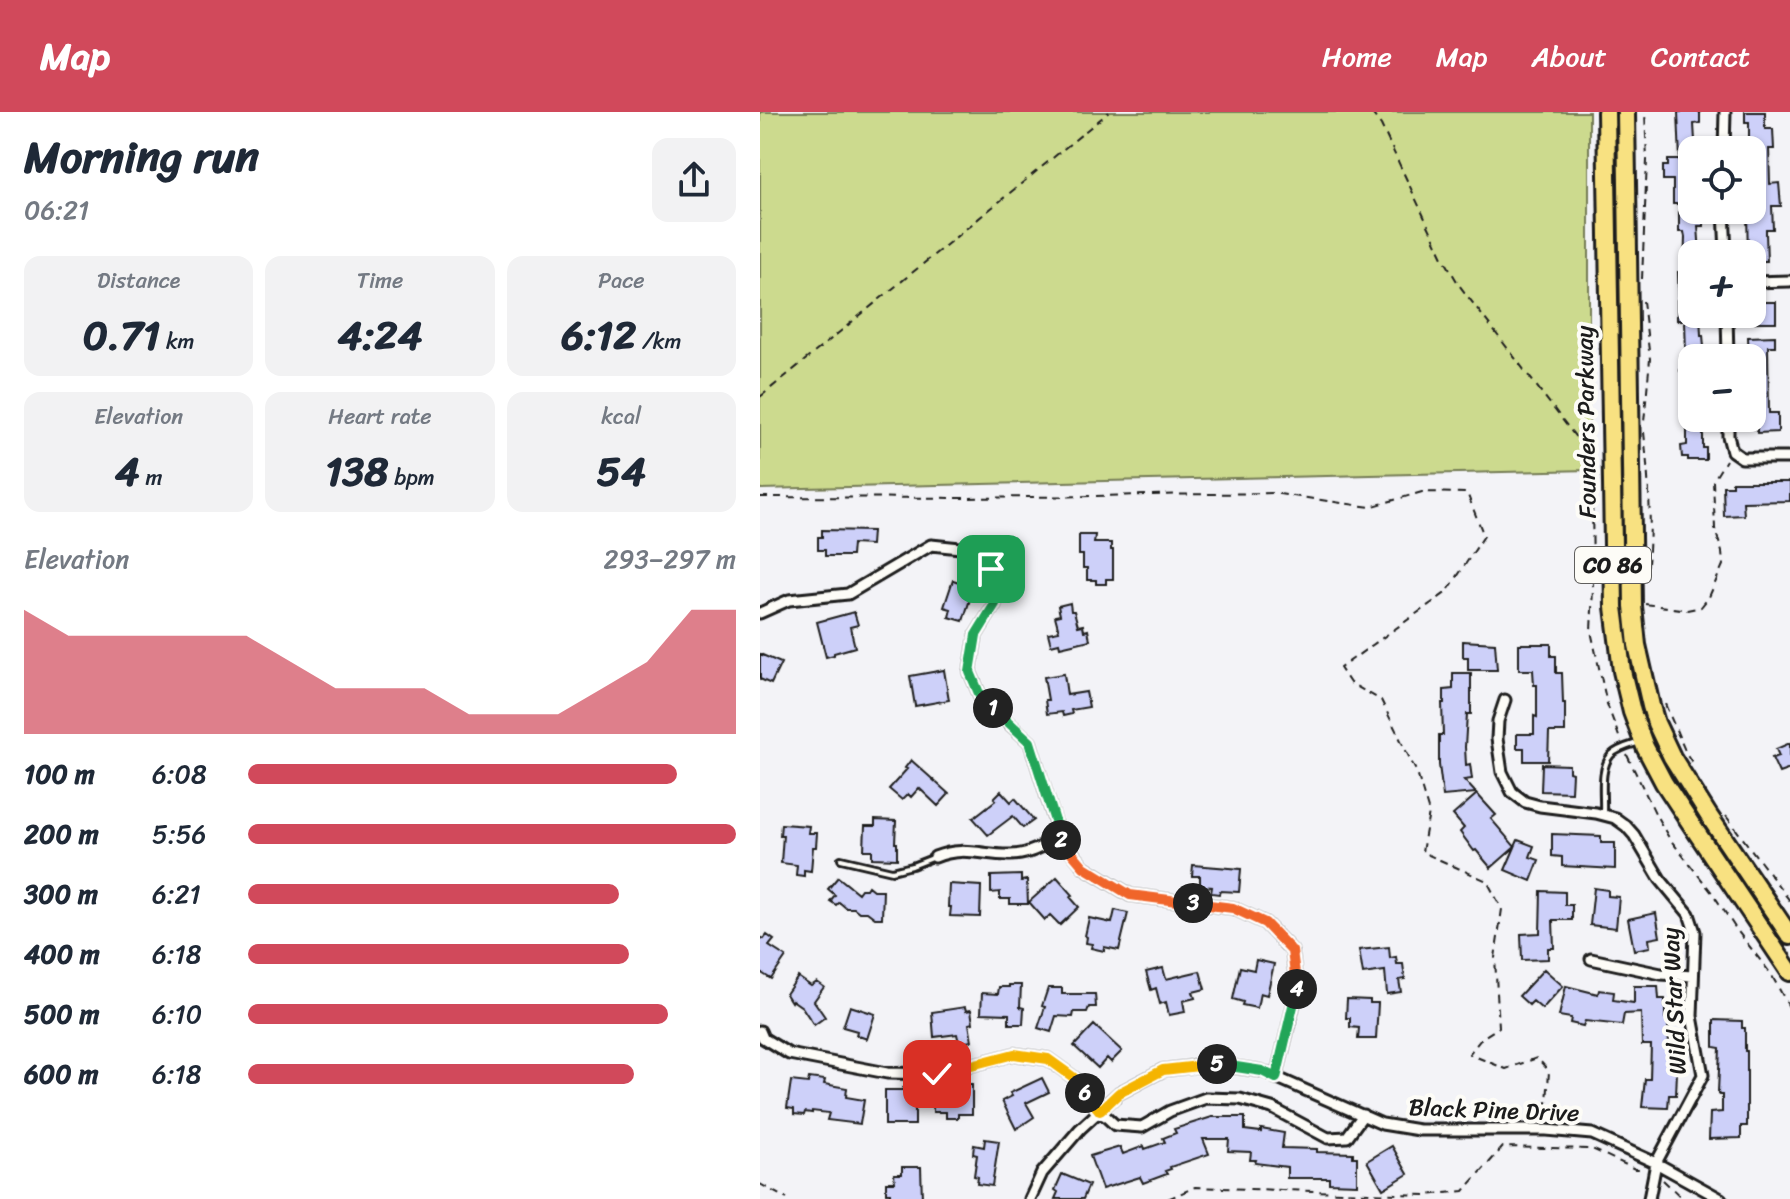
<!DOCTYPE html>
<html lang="en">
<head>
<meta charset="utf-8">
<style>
  :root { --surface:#fff; --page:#f2f2f3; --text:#1f2937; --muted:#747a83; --accent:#d1495b }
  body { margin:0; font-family:Sriracha,sans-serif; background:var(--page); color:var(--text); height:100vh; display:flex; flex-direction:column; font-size:30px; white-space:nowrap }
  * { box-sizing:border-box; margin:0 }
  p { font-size:26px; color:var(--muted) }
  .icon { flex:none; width:44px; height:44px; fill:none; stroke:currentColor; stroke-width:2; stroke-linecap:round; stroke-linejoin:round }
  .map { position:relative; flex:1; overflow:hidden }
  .panel { display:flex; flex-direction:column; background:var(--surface); width:760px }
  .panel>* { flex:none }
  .controls { position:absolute; left:918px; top:24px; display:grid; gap:16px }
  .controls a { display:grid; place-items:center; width:88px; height:88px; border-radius:16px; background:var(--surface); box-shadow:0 2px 6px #0004; font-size:40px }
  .pin { position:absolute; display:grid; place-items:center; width:68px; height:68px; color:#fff; margin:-34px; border-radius:16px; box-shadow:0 4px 12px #0006 }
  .km { position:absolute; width:40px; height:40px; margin:-20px; border-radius:50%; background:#222; color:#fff; font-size:22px; line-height:40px; text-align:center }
  .round { display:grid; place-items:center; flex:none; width:84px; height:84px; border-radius:16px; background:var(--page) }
  .head { display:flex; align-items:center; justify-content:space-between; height:136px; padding:0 24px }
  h1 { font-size:44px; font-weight:700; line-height:60px }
  .metrics { display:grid; grid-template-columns:repeat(3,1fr); gap:12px; height:136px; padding:8px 24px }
  .metrics div { display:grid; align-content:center; border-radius:16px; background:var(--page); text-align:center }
  .metrics b { font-size:40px; font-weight:700 }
  .metrics small { font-size:22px; font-weight:400 }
  .metrics p { font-size:22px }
  .chart { height:224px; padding:16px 24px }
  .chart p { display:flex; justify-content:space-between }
  .chart svg { width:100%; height:144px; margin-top:8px; fill:var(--accent); opacity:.7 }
  ul { padding:0 24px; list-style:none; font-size:26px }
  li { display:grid; grid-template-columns:128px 96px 1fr; align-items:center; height:60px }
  li i { height:20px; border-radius:10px; background:var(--accent) }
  header { display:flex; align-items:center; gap:48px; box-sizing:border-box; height:112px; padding:0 40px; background:var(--accent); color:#fff }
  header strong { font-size:38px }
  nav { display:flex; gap:44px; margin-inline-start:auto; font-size:28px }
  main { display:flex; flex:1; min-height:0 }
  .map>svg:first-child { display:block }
</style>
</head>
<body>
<header>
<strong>Map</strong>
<nav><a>Home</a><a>Map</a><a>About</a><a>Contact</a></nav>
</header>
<main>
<section class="panel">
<div class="head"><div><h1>Morning run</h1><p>06:21</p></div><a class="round"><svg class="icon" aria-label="share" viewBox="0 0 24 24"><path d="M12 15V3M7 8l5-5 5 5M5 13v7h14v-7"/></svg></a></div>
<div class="metrics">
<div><p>Distance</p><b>0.71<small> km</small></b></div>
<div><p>Time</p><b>4:24</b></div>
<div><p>Pace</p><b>6:12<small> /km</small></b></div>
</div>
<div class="metrics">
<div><p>Elevation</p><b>4<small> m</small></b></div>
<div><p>Heart rate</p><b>138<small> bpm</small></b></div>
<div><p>kcal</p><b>54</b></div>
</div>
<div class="chart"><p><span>Elevation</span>293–297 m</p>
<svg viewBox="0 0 160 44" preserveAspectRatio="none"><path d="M0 44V6L10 14L20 14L30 14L40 14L50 14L60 22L70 30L80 30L90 30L100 38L110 38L120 38L130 30L140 22L150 6L160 6V44z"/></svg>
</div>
<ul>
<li><b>100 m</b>6:08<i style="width:88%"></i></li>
<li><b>200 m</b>5:56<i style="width:100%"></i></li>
<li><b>300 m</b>6:21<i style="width:76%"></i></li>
<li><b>400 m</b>6:18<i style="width:78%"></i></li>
<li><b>500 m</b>6:10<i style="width:86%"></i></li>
<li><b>600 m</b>6:18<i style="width:79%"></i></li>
</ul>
</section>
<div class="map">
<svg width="1030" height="1087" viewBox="0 0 1030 1087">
  <rect width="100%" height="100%" fill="#f3f3f7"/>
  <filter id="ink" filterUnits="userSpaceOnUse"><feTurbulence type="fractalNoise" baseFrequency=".0125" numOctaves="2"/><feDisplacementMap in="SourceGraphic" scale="16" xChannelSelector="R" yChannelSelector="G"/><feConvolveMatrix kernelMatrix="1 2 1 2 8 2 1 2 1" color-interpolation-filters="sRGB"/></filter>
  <g filter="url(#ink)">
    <!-- green -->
    <path fill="#ccda8e" stroke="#747b55" stroke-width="2" d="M0,0H829V358L0,377Z"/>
    <!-- building -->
    <path fill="#cdd0f9" stroke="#1c1c1c" stroke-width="2" d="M918,0H940V11L934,12L935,29H937V38H932V105H944V114H938L940,142H932V202H940L941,223H943L944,235H941L942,246H932V258L920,259V243H926L925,208H917V188H919L918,160H924L925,125L924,120H919V92H913V68H903V54H908V48H920Z
      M985,0H1005V17H1013L1014,37H1009L1010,72L1019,71L1021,94H1012L1013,117H1006V121L1007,149H992V142H988L987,102H992V38H985V26H989V10H985Z
      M992,190H1016V210H988V202H992Z
      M1015,224V234H1008L1009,301H1018V320L997,321V313H992L993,265L992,246H989L988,225Z
      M927,306L945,307V320H943V336H946V348H928V345H922L921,334L927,333Z
      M972,370H1030V389L983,390L984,403L964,404L963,374H972Z
      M62,418L112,419L111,433L92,432L91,444H65V438H58V425H62Z
      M319,423H335L334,431H351V438H353V467H346V472H336V468H327V456H323V443H319Z
      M193,468L214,475L203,509L189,505L191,497L184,495Z
      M310,491L311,499H314L318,514L323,513L324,519L328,518L330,528L300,535L299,531L291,533L288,521L299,519L295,504L300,503L298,494Z
      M94,500L98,513L90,515L95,535L74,541V543L66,545L57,510Z
      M703,529L735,531L737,558H708V545H703Z
      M759,532H791V544H796V561H802L803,591H805V620H789L788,649H764V636H757V622H774V604L777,605V573H774L773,558H759Z
      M0,542L21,551L11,572L0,567Z
      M184,558L189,588L155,594L150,564Z
      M693,561H711V602H707L705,635L706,653L710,652L712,667L704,668L716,681L683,684L679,653V623H683L682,591H684V578L693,577Z
      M304,562L307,583L326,580L329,595L311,598L312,602L303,604L302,600L287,602L285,588H288L284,565Z
      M1030,631V657L1019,661L1012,646L1019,644L1016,637Z
      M151,648L189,682L178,694L159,676L151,685L148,682L142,688L129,677L147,657L145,656Z
      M782,652L809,653V660L812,661L811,680L781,679Z
      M241,679L251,690L255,686L274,708L263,716L253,704L228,723L213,706L236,688L234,686Z
      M717,682L736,703L731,707L755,735L758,728L774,734L770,745L779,748L771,769L745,758L755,735L731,756L716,738L714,739L700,720L704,716L693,703Z
      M115,708L136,709L135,731H137V747L112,746V738H104L105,714H115Z
      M21,712L49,714L48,721H57L56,735H53L51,759L44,758V764L36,763L37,753L21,751L23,723H20Z
      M792,722L841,724V731H855V757L802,754V745L792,744Z
      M433,753L481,757L479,780L460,779L459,782L451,781L452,775L440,774V764H432Z
      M261,763V769L267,768L268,792H250V787H240V780L231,781V764Z
      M78,765L98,781L101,777H106L108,774L113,778H123L122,806H115L107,800H99L94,796H86L79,790L76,793L70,789L75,783L68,777Z
      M297,765L313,783L310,785L319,795L300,813L290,803L285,808L269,790Z
      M189,772L221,774L220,805L190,804L191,795H188Z
      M834,776L848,778V784L859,785L856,816L830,813Z
      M781,779L805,780V793H812V808H793L794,836H788V847L762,848L761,822L780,821Z
      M355,798L368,801L359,838L344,835V839L331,836L332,832L326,831L327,825L325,824L329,806L352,811Z
      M896,801L900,825L889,827L890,835L874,838L868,807Z
      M7,823L14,828L9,834L26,845L11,867L0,860V825L4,827Z
      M629,835L630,846L636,845L637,852H643L645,867L639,868L641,880L627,882L625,859L603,862L599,838Z
      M496,848L514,852L507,883L500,881L497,896L482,893L483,890L473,887L480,855L494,858Z
      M403,856L406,867L440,859L445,877L433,880L435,886L423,889L425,900L409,903L406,890L400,892L396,876L391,878L386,860Z
      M784,857L803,874L782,897L773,889L769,893L759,884Z
      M38,865L51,874L57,870L64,875L54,889L65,905L54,913L42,895L32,888L31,890L26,882Z
      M249,873H261L260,895L264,896L263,912H249V902L221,901L222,881L238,882L239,875H249Z
      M806,874L838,882L839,878L854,880L853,888L874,891V874H898L899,887H905V906H908L909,936L918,937L916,983H909L908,996L882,995L885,967H890L891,933H882L881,901L864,902L862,913L825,909L823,914L810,911L811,906L799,904Z
      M288,876H302V882H335L336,895H329L327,900H314L313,905L296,904L291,920L278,916L285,895L282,894Z
      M587,887L610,888V891H618L616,927H598L599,916L590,915V906H586Z
      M90,894L115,902L107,927L96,923L97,919L83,915Z
      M205,895L206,899L211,898L213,911L209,912L212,929L199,931L197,922L174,925L172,900Z
      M954,908L982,909V916H985V939H987V1014H981V1026L949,1027L950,1001L962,1000V983H959L958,980L960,936L954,935Z
      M334,913L362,939L351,950L347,946L338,956L314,934Z
      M49,966L65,968L64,972L87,976L86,985L104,988L100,1012L67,1008L69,1001L52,999V1001L45,1000L44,1003L34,1002V997L27,996L31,969L48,971Z
      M282,966L289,980L266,991L274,1005L256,1017L242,989L252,984L250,981Z
      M196,972H212V1002H198V1006H186V1000H173V986H180V974H196Z
      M143,976H160V991H155V1013H125V978H143Z
      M452,1005H485V1018L501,1020V1017L524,1021L522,1036L557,1037V1040L593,1041V1045H597V1072L569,1071V1066H527V1055L495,1051L496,1048H490L491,1040L468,1039L469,1027H443L449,1042L410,1055L411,1057L405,1059L407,1062L383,1071L380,1065L342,1077L330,1044L360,1035L363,1042L384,1034L385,1037L405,1030L403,1026L416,1021L414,1017Z
      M225,1027L239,1029L232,1074L217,1072L218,1065L214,1064L217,1043L213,1042L214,1033L224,1035Z
      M632,1034L648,1062L623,1077L607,1049Z
      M142,1055H161L162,1087H130V1081H126V1070H135L134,1062H142Z
      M302,1062L329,1073L323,1087H295L298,1080L295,1078Z"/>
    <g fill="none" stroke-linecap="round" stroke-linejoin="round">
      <defs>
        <path id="lane" d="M843,700C844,684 839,657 851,643C858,636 871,633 880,630
          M81,747L132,759L152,754L175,745"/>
        <path id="street" d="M964,38L965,0
          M964,98L966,142
          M992,170L1030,169
          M967,202L968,246
          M968,306V324L972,339L982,346H1030
          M0,501L29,488L88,482L171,433L210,437L231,457L235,492L216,523L210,560L221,586L270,630L300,726L324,755L370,783L473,796L505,811L532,839L537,878L516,966
          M745,588L738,609L737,627L742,660L752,680L765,690L780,694L836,701L855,706L866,714L874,723L900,767L929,802L935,820L932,904L943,963L896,1051L889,1087
          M175,745C203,733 224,744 251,743C269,743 284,733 300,726
          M831,847L901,862L933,864
          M0,919L3,926L29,942L127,961L177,962L254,942L288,947L313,965L340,999L355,1013L382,1015L410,999L446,986L480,987L512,996L568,1026L587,1025L603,1003
          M270,1087L282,1061L320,1017L359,981L403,958L455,952L502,959L622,1012L659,1018H786L832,1022L896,1051L961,1087"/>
        <path id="highway" d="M846,0L854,495L862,559L872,600L885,635L904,671L933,715L1030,860
          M866,0L873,494L877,533L891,594L896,611L912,645L949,704L1030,824"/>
      </defs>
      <!-- lane casing -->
      <use href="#lane" stroke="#1c1c1c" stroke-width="10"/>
      <!-- street casing -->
      <use href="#street" stroke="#1c1c1c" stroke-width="15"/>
      <!-- highway casing -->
      <use href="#highway" stroke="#1c1c1c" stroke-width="22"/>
      <!-- path -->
      <path stroke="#1c1c1c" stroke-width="2" stroke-dasharray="8 6" stroke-linecap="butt" d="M611,0L621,13L683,145L699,173L824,336L834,362L832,379L833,476L831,519L847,592L861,630
        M882,167L887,48L885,0
        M883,189L890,247L884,310
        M0,285L349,0
        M884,320C889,371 893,419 886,469
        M0,385L210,386L512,381L610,395L662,380L707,381L724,424L687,480L580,556L590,571L621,588L657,661L669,701L662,740L727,769L742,797L735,846L739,915L722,926L709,942L746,957L777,946L789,959L786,1008
        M885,492L927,498L941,495L949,485L963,453L962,440L955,417L953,369L966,348
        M905,592L926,641L935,655
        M867,643L896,703L909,726L953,782L976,817L1011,862L1030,897
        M966,704L1030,789
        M903,1068L923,1087
        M0,1072L27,1087
        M408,1087L435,1075L666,1083L704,1079L743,1035L832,1037L875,1057H884"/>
      <!-- lane -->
      <use href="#lane" stroke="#fdfcf7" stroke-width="4"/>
      <!-- street -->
      <use href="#street" stroke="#fdfcf7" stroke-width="9"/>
      <!-- highway -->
      <use href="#highway" stroke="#f8e181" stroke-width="16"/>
    </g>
  </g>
  <g fill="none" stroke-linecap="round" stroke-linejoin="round" filter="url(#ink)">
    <defs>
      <path id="split-1" d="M231,457L235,492L216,523L210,560L221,586L233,596"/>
      <path id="split-2" d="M233,596L270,630L301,728"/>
      <path id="split-3" d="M301,728L324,755L370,783L433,791"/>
      <path id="split-4" d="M433,791L473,796L505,811L532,839L537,877"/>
      <path id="split-5" d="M457,952L502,959L516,966L537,877"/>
      <path id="split-6" d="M325,981L340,999L359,981L403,958L457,952"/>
      <path id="split-7" d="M177,962L254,942L288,947L313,965L325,981"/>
    </defs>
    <!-- split-1 casing -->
    <use href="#split-1" stroke="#fff" stroke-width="16"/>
    <!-- split-2 casing -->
    <use href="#split-2" stroke="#fff" stroke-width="16"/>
    <!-- split-3 casing -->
    <use href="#split-3" stroke="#fff" stroke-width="16"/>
    <!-- split-4 casing -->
    <use href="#split-4" stroke="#fff" stroke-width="16"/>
    <!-- split-5 casing -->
    <use href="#split-5" stroke="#fff" stroke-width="16"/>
    <!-- split-6 casing -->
    <use href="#split-6" stroke="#fff" stroke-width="16"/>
    <!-- split-7 casing -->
    <use href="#split-7" stroke="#fff" stroke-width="16"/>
    <!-- split-1 -->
    <use href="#split-1" stroke="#22a559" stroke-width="10"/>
    <!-- split-2 -->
    <use href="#split-2" stroke="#22a559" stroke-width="10"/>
    <!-- split-3 -->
    <use href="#split-3" stroke="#f0652b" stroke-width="10"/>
    <!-- split-4 -->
    <use href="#split-4" stroke="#f0652b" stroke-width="10"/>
    <!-- split-5 -->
    <use href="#split-5" stroke="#22a559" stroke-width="10"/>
    <!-- split-6 -->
    <use href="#split-6" stroke="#f5b400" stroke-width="10"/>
    <!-- split-7 -->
    <use href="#split-7" stroke="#f5b400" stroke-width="10"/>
  </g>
  <g text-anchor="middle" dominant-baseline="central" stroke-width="8" stroke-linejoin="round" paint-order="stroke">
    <!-- shield labels -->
    <rect fill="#fdfcf7" stroke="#605f5e" stroke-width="2" x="815" y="435" width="76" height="36" rx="6"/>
    <g font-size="22" font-weight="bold" fill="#1c1c1c">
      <text x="853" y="453">CO 86</text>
    </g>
    <!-- street labels -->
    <g font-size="24" fill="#1c1c1c" stroke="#fdfcf7">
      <text transform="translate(826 310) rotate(-91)">Founders Parkway</text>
      <text transform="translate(914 889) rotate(-93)">Wild Star Way</text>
      <text transform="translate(734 998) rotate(2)">Black Pine Drive</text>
    </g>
  </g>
</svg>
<div class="controls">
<a><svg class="icon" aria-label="locate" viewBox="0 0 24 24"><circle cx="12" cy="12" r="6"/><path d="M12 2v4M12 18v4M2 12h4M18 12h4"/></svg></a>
<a>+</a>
<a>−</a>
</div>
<div class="pin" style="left:231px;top:457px;background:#1e9e55"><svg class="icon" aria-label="arrive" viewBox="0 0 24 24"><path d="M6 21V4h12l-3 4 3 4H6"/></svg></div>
<div class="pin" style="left:177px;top:962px;background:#d93025"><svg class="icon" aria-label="check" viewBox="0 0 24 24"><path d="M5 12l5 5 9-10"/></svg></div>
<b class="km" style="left:233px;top:596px">1</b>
<b class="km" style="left:301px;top:728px">2</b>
<b class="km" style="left:433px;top:791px">3</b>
<b class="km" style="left:537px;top:877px">4</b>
<b class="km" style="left:457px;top:952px">5</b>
<b class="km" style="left:325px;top:981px">6</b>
</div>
</main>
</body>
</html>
